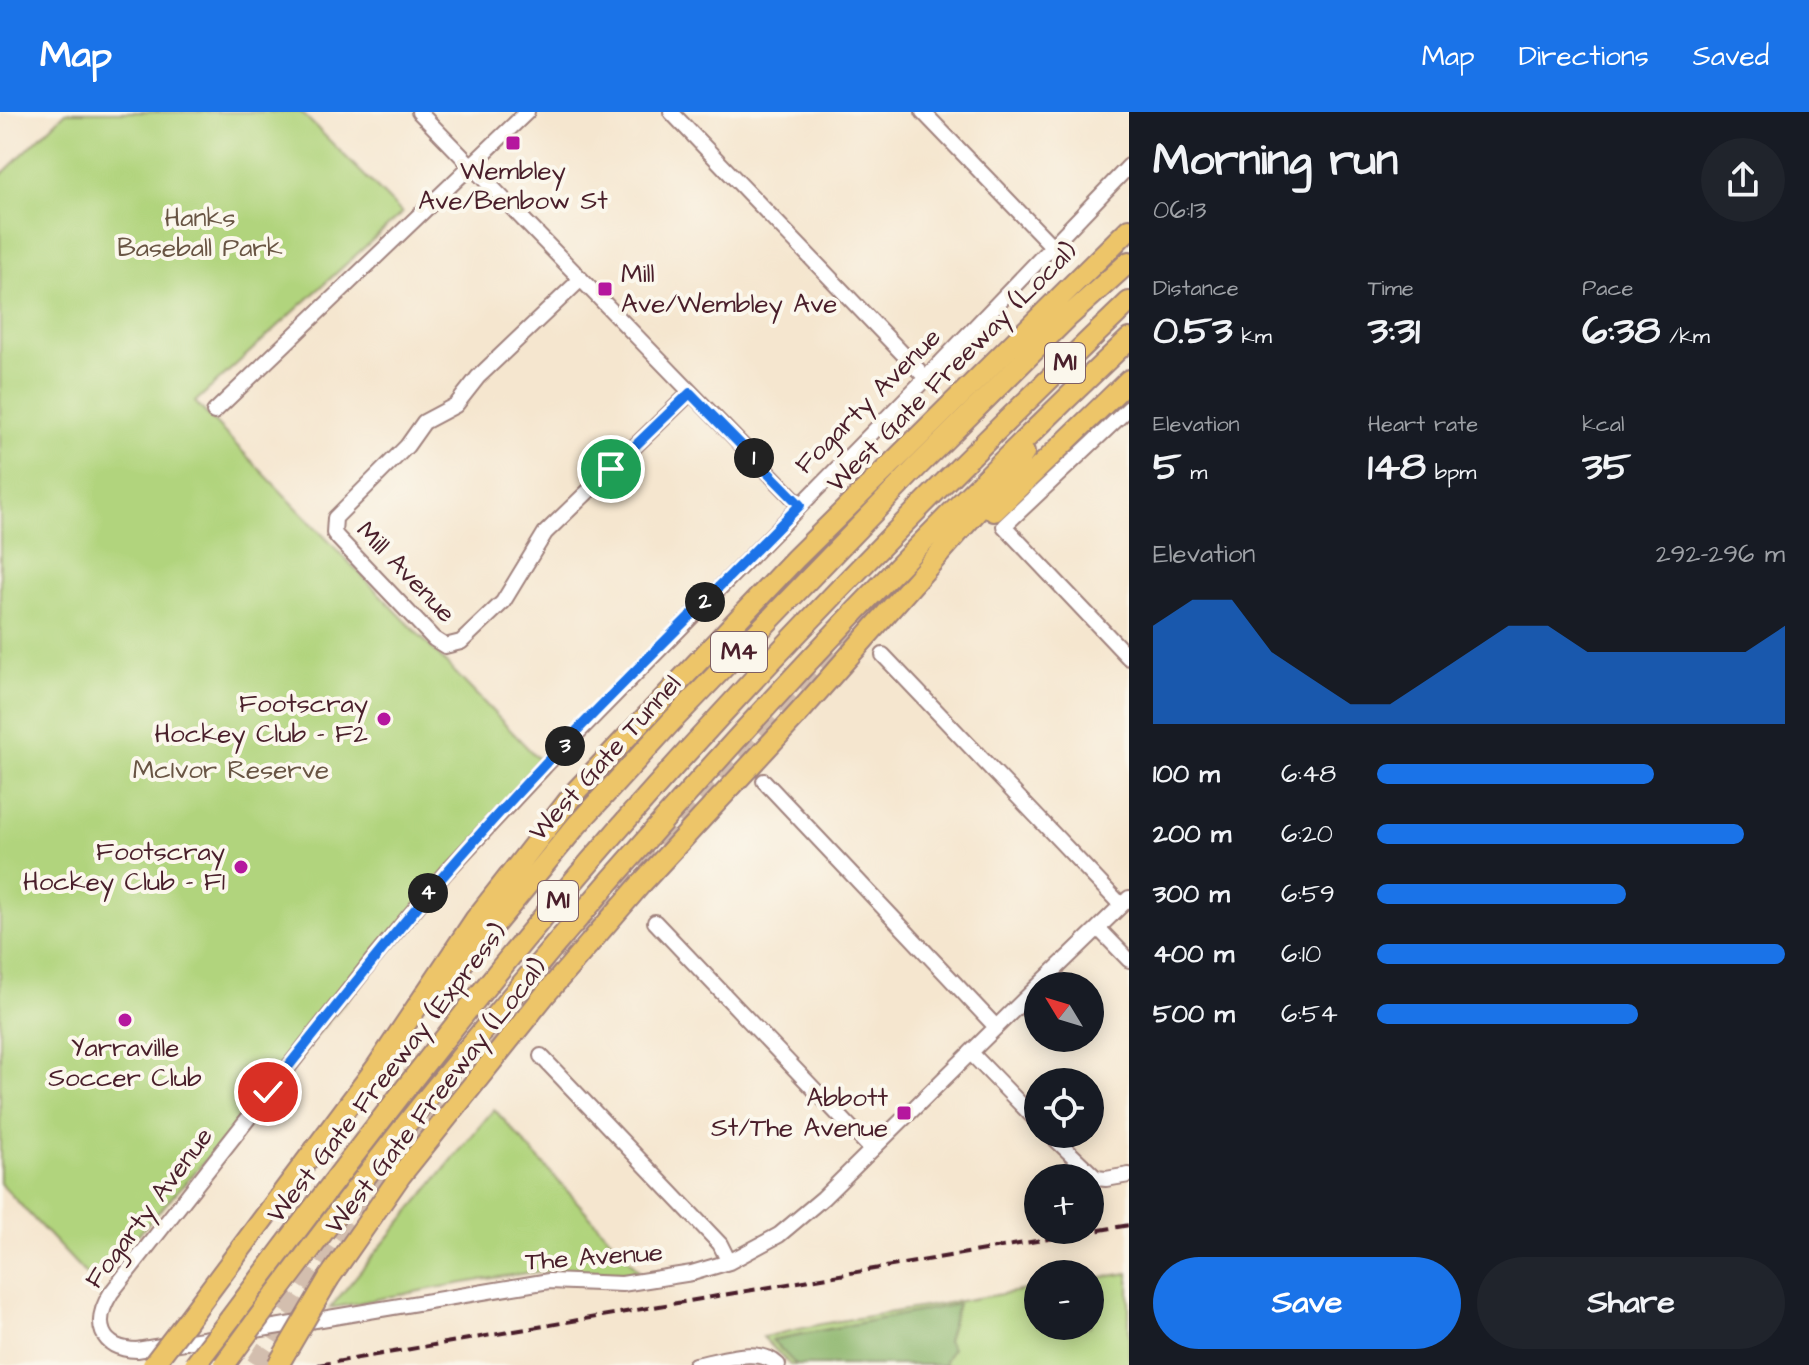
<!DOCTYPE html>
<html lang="en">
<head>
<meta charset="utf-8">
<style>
  :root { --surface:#171b24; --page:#20242c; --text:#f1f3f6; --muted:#9ea1a6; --accent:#1a73e8 }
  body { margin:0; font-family:"Architects Daughter",sans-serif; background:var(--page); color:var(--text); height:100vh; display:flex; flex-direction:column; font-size:30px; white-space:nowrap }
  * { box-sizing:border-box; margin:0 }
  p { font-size:26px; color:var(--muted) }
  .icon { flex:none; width:44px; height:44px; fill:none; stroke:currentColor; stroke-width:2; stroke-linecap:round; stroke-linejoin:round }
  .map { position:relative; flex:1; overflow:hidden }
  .details { display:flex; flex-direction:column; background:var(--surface); width:680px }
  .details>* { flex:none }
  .needle { width:52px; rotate:308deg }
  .controls { position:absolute; left:1024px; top:860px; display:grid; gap:16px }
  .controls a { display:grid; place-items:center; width:80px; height:80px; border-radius:50%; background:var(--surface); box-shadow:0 4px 20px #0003; font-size:40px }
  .pin { position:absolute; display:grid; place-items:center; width:68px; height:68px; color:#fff; margin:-34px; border:4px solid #fff; border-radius:50%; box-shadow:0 2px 8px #0007 }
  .km { position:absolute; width:40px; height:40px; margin:-20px; border-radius:50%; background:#222; color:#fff; font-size:22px; line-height:40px; text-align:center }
  .round { display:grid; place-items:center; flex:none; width:84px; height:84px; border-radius:42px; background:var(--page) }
  .headline { display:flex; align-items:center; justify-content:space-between; height:136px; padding:0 24px }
  h1 { font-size:44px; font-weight:800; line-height:60px }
  .stats { display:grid; grid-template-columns:repeat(3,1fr); gap:12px; height:136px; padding:8px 24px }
  .stats div { display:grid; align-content:center }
  .stats b { font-size:40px; font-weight:800 }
  .stats small { font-size:22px; font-weight:400 }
  .stats p { font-size:22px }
  .chart { height:224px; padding:16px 24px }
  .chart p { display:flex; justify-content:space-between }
  .chart svg { width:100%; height:144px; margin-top:8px; fill:var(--accent); opacity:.7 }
  .action { display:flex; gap:16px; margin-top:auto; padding:16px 24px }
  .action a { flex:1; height:92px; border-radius:48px; background:var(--accent); color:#fff; font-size:32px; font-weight:800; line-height:92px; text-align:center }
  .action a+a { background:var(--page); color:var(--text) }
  ul { padding:0 24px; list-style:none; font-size:26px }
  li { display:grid; grid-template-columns:128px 96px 1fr; align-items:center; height:60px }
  li i { height:20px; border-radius:10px; background:var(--accent) }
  header { display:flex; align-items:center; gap:48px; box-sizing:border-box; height:112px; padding:0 40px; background:var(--accent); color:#fff }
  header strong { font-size:38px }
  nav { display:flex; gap:44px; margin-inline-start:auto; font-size:28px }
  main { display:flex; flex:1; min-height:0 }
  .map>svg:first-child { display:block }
</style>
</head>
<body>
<header>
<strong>Map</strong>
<nav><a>Map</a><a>Directions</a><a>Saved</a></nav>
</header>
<main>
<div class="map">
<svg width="1129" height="1253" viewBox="0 0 1129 1253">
  <rect width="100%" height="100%" fill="#fbf7ec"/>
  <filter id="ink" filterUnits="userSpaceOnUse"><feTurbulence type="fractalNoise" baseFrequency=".0125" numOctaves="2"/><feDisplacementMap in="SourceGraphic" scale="16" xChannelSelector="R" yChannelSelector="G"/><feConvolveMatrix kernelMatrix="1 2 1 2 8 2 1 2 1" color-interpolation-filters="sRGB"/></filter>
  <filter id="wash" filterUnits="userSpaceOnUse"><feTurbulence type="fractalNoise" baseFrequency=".006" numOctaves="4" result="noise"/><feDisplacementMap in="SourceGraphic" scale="32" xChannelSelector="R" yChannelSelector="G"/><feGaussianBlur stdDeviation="1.8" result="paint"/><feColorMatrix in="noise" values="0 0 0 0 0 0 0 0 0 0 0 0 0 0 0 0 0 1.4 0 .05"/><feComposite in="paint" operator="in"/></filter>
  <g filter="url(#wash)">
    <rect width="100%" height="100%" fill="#f5e6cf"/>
    <!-- green -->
    <path fill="#b1d47d" stroke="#7e7a54" stroke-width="2" d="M66,0H301L402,101L195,290L545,654L268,980L94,1171L0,1071V64Z
      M494,997L639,1159C605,1164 571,1156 536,1160C467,1168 398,1184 330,1196Z
      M1129,1161V1253H790L763,1225L822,1212L1038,1176V1214H1090V1167Z"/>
    <!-- forest -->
    <path fill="#8cb66c" stroke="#6b6a4c" stroke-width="2" d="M958,1192L947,1229L952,1236L945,1249L946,1253H796L772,1228Z"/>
  </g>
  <g filter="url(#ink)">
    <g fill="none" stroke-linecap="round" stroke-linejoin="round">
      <!-- highway-tunnel -->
      <path stroke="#d3beae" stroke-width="20" stroke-dasharray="20 10" stroke-linecap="butt" d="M256,1253L333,1134L411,1029L548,855L713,669L916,450"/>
      <defs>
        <path id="minor" d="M419,0L800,393
          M671,0L926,266
          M923,0L1052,134
          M580,168L478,265L456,293L424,310L407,334L335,406L334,421L338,426L434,527L445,534L461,530L503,490L545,421L690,281
          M1129,296L1004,414L1129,546
          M214,300L527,0
          M883,543L1121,793
          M764,669L996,915
          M655,810L872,1038
          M1098,816L1129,848
          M1038,874L823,1086L779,1123L729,1150L692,1161L622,1172L549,1169L137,1238C100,1237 92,1211 111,1181L374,846L446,760L545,654L926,266L1129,54
          M1038,874L1129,786
          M971,941L1038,1010
          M541,944L720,1132L729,1150
          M1050,1022L1096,1066L1106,1067L1129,1063
          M695,1253C720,1249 758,1233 778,1253"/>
        <path id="highway" d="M994,399L1129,268
          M447,870L576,714L671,610L917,355L1069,204L1129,150
          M329,1166L400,1064L544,884L640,773L797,603L1001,372L1024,341
          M265,1197C319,1126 372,1054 428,985C646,718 879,463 1129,227
          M230,1207C318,1089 408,971 501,856C694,619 909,401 1129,190
          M186,1210L376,956L475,808L576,679L795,447L1129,117"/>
      </defs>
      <!-- minor casing -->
      <use href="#minor" stroke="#a0827d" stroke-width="18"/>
      <!-- highway casing -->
      <use href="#highway" stroke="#a0827d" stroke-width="24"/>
      <!-- minor -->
      <use href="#minor" stroke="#fff" stroke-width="14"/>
      <!-- highway -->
      <use href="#highway" stroke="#edc569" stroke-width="20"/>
      <!-- rail -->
      <path stroke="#4a1f2b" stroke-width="4" stroke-dasharray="12 6" stroke-linecap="butt" d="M318,1253L1129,1113"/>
      <defs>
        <path id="highway-bridge" d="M153,1253L186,1210
          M195,1253L230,1207
          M224,1253L265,1197
          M278,1253L329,1166"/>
      </defs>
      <!-- highway-bridge casing -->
      <use href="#highway-bridge" stroke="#a0827d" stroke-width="24" stroke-linecap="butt"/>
      <!-- highway-bridge -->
      <use href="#highway-bridge" stroke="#edc569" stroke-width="20"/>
    </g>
  </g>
  <g fill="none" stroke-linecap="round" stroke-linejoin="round" filter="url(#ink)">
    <defs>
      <path id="route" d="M268,980C327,906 384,833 445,762C556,633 681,515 800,393L690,281L611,357"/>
    </defs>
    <!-- route casing -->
    <use href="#route" stroke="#fff" stroke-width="16"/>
    <!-- route -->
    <use href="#route" stroke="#1a73e8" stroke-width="10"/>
  </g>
  <!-- markers -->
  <g fill="#b5179e" stroke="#fbf7ec" stroke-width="3">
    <rect x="505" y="23" width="16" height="16" rx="4"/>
    <rect x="597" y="169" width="16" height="16" rx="4"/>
    <circle cx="384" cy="607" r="8"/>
    <circle cx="241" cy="755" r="8"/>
    <circle cx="125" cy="908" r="8"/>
    <rect x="896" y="993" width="16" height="16" rx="4"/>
  </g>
  <g text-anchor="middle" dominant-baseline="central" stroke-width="8" stroke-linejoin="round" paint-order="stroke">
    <!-- shield labels -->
    <g fill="#fbf7ec" stroke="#7f6065" stroke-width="2">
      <rect x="1045" y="231" width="40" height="40" rx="6"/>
      <rect x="711" y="520" width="56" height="40" rx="6"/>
      <rect x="538" y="769" width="40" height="40" rx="6"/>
    </g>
    <g font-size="24" font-weight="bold" fill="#4a1f2b">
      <text x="1065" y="251">M1</text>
      <text x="739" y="540">M4</text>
      <text x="558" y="789">M1</text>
    </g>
    <!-- poi labels -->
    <g font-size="26" fill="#4a1f2b" stroke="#fbf7ec" text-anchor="end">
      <text x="513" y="59" text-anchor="middle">Wembley<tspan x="513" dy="30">Ave/Benbow St</tspan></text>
      <text x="621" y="162" text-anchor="start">Mill<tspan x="621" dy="30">Ave/Wembley Ave</tspan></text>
      <text x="368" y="592">Footscray<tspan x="368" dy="30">Hockey Club - F2</tspan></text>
      <text x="225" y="740">Footscray<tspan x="225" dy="30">Hockey Club - F1</tspan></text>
      <text x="125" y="936" text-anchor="middle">Yarraville<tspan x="125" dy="30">Soccer Club</tspan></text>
      <text x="888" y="986">Abbott<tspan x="888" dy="30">St/The Avenue</tspan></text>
    </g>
    <!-- park labels -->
    <g font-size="26" fill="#695544" stroke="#fbf7ec">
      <text x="200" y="106">Hanks<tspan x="200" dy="30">Baseball Park</tspan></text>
      <text x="231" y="658">McIvor Reserve</text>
    </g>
    <!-- street labels -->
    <g font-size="26" fill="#4a1f2b" stroke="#fbf7ec">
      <text transform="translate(952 255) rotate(-45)">West Gate Freeway (Local)</text>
      <text transform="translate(868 289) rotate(-45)">Fogarty Avenue</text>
      <text transform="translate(406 460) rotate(46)">Mill Avenue</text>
      <text transform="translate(605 646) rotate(-48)">West Gate Tunnel</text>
      <text transform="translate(387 961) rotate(-52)">West Gate Freeway (Express)</text>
      <text transform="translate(436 984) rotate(-52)">West Gate Freeway (Local)</text>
      <text transform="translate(149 1096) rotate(-53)">Fogarty Avenue</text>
      <text transform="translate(594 1145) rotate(-4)">The Avenue</text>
    </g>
  </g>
</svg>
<div class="controls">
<a><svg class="needle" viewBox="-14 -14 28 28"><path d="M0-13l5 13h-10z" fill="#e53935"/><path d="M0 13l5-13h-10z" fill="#9ea1a6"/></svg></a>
<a><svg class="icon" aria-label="locate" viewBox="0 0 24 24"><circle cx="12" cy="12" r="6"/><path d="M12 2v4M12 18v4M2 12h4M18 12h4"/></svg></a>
<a>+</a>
<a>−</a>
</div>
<div class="pin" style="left:611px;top:357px;background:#1e9e55"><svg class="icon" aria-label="arrive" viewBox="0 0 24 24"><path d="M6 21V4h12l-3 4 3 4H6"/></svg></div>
<div class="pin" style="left:268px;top:980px;background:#d93025"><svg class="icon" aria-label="check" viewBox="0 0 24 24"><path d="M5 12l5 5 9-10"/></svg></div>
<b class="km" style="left:754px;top:346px">1</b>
<b class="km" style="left:705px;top:490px">2</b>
<b class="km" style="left:565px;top:634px">3</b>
<b class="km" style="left:428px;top:781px">4</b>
</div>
<section class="details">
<div class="headline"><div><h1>Morning run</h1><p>06:13</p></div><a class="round"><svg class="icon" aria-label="share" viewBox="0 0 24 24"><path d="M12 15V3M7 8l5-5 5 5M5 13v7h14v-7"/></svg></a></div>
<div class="stats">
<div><p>Distance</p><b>0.53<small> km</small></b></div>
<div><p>Time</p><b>3:31</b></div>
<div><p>Pace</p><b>6:38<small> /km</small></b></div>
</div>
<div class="stats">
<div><p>Elevation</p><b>5<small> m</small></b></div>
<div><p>Heart rate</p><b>148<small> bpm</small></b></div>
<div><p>kcal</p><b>35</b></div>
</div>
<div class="chart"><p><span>Elevation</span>292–296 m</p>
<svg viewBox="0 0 160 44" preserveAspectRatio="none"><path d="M0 44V14L10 6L20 6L30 22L40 30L50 38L60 38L70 30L80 22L90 14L100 14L110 22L120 22L130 22L140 22L150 22L160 14V44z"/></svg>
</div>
<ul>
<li><b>100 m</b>6:48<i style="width:68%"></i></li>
<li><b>200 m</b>6:20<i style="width:90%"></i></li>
<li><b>300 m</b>6:59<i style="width:61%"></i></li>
<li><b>400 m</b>6:10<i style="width:100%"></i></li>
<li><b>500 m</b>6:54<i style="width:64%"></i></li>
</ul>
<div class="action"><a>Save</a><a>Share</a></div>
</section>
</main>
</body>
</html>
